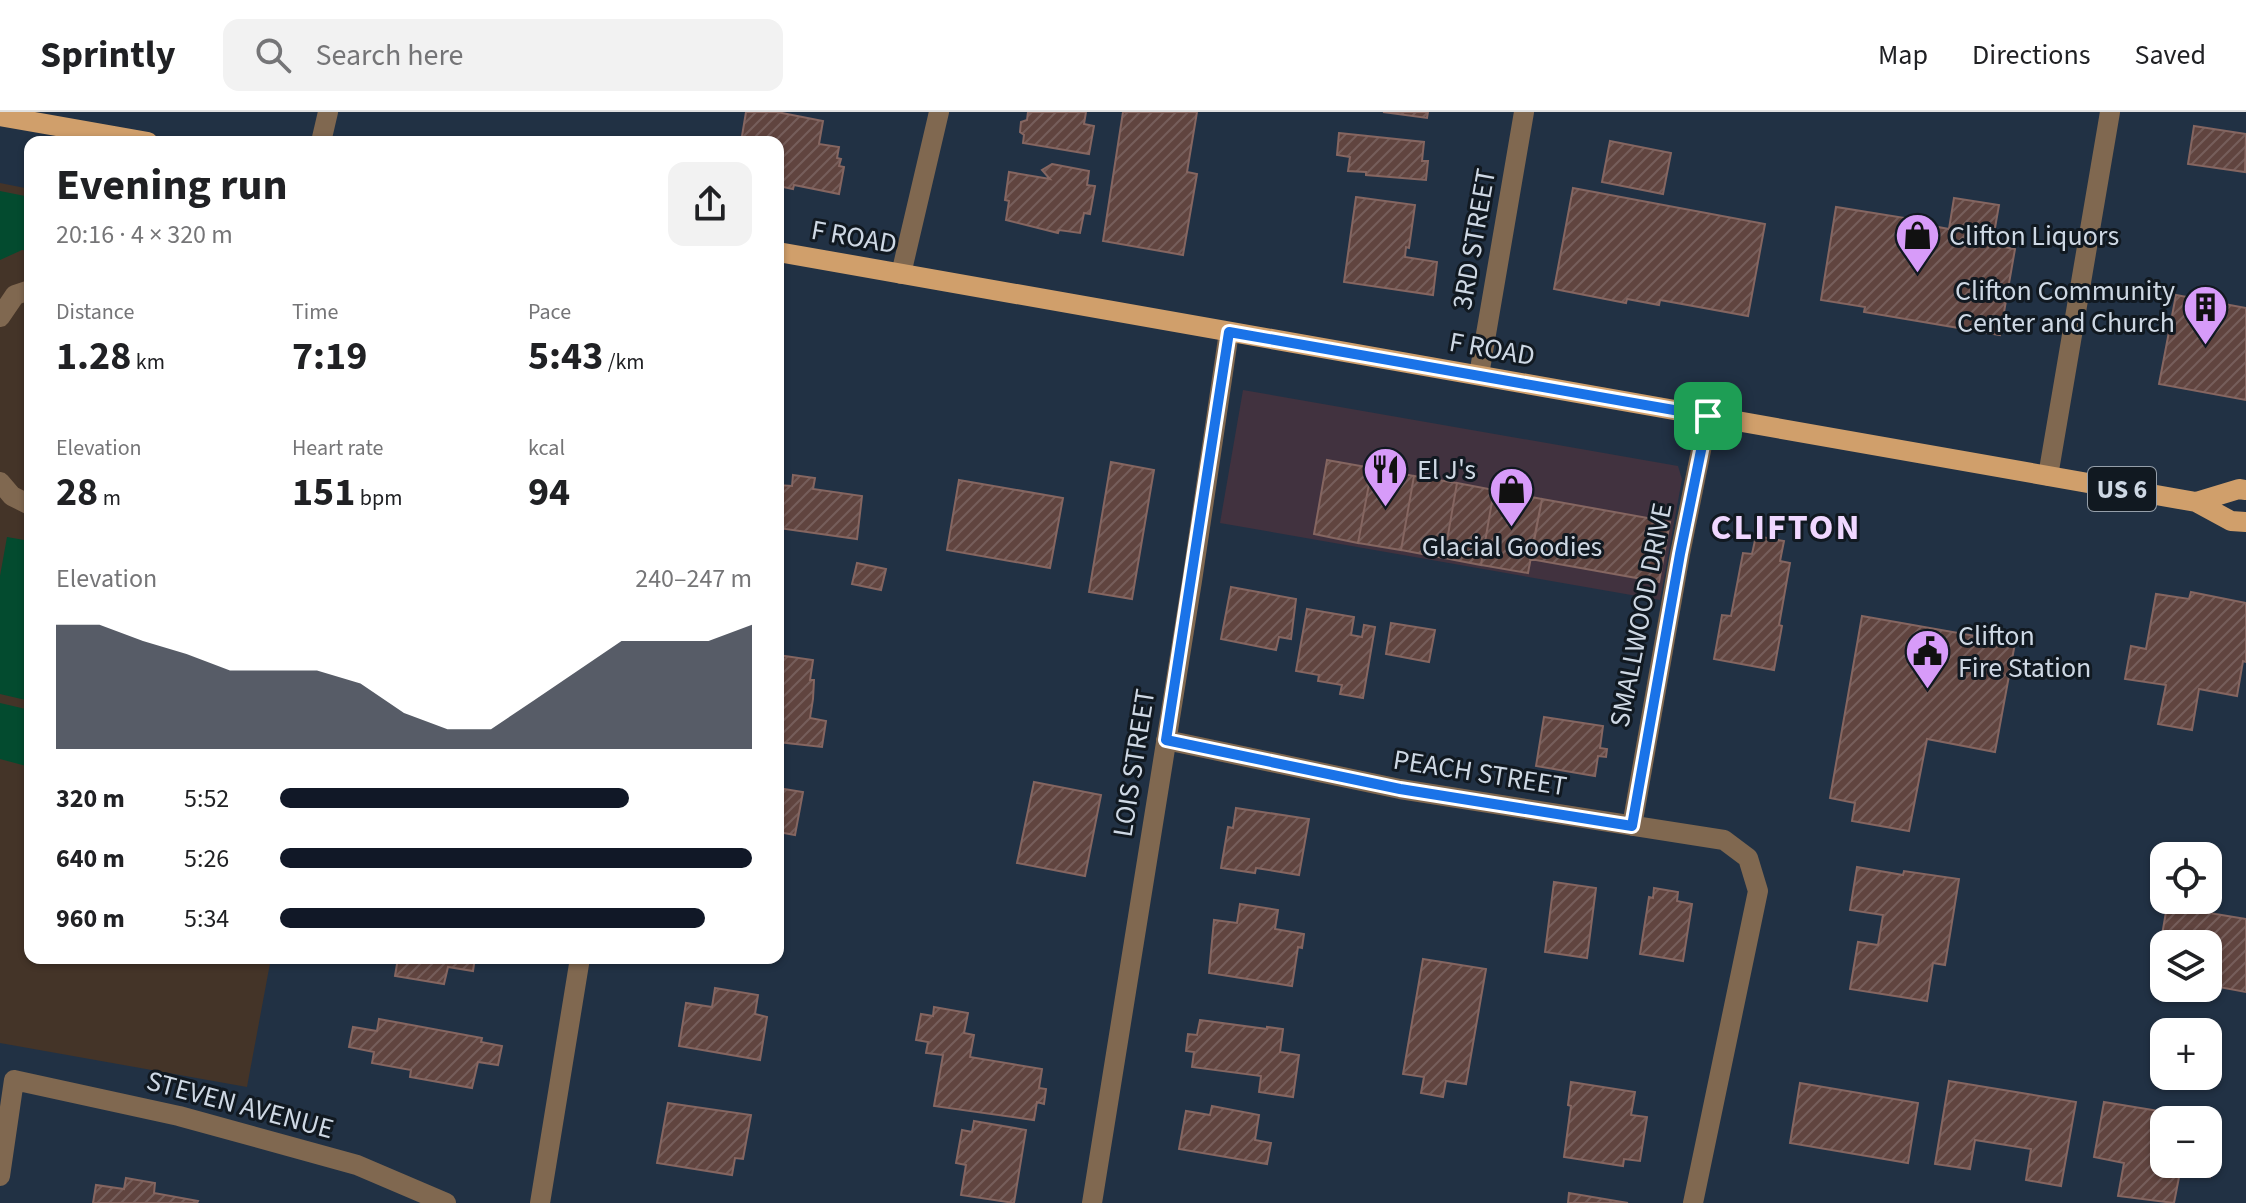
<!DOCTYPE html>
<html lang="en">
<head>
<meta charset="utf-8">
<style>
  :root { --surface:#fff; --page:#f2f2f2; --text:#202124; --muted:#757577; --line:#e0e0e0; --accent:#111827 }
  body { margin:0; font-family:"Source Sans 3",sans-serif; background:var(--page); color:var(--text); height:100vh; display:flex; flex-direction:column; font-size:30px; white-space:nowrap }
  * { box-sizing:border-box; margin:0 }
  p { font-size:26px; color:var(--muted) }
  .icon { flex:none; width:44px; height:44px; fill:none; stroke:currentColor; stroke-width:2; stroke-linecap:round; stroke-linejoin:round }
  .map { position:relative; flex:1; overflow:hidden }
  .details { position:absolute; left:24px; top:24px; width:760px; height:828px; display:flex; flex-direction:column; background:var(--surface); border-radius:16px; box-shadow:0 2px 6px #0004 }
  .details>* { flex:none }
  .controls { position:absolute; left:2150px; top:730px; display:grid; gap:16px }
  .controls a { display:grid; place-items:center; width:72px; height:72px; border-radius:16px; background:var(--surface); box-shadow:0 2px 6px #0004; font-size:40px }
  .pin { position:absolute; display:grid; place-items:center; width:68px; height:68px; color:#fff; margin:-34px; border-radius:16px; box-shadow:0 4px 12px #0006 }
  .round { display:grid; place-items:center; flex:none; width:84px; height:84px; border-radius:16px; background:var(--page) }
  .overview { display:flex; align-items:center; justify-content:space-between; height:136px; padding:0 32px }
  h1 { font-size:44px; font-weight:700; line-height:60px }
  .stats { display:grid; grid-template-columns:repeat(3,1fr); gap:12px; height:136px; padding:8px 32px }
  .stats div { display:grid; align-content:center }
  .stats b { font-size:40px; font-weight:700 }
  .stats small { font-size:22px; font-weight:400 }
  .stats p { font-size:22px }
  .chart { height:224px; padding:16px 32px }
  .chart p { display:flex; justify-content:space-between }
  .chart svg { width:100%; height:144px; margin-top:8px; fill:var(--accent); opacity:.7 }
  ul { padding:0 32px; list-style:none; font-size:26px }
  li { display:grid; grid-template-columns:128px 96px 1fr; align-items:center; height:60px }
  li i { height:20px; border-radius:10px; background:var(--accent) }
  header { display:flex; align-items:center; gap:48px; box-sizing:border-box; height:112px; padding:0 40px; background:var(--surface); border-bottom:2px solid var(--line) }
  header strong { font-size:38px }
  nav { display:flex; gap:44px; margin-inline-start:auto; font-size:28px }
  .search { width:560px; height:72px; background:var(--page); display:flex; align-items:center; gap:20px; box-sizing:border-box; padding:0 28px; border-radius:16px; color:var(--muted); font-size:30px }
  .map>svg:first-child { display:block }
</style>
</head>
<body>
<header>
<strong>Sprintly</strong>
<div class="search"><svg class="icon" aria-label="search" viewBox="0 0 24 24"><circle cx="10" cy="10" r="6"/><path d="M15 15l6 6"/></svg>Search here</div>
<nav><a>Map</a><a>Directions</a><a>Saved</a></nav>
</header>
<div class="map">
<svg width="2246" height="1091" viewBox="0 0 2246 1091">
  <defs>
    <pattern id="building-hatch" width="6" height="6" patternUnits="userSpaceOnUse" patternTransform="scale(2)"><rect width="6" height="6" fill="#60443f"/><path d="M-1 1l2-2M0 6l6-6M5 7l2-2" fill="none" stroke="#765e5b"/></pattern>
  </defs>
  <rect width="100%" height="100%" fill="#213144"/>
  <!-- commercial -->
  <path fill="#41323f" d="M1243,278L1678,354L1682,367L1660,488L1220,411Z"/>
  <!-- education -->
  <path fill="#443428" d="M0,71L30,77V846H271L247,975L0,931Z"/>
  <!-- green -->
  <path fill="#034b2f" d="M0,79L30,85V139L22,138L0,148Z
    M7,425L30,429V589L0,582V464Z
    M0,591L30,598V655L0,647Z"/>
  <!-- building -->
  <path fill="url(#building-hatch)" stroke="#856661" stroke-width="2" fill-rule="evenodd" d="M746,0H777L823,9L819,32L839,35L837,46L841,47L839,54L844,55L839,82L794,73L793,77L778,74V30H741Z
    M1028,0H1086L1084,12L1094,14L1089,42L1023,31L1024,23L1020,20L1021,10L1027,8Z
    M1123,0H1197L1187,60L1197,62L1183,143L1103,129Z
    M1383,0H1428L1427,6Z
    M2194,14L2246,22L2245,60L2188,52Z
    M1339,21L1424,30L1422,49H1428L1426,68L1366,63V60L1348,59L1350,45L1337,43Z
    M1610,29L1671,41L1663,82L1602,70Z
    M1052,52L1089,59L1087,73L1095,74L1090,102L1084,101L1080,121L1059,118L1058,121L1006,108L1009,89L1005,88L1009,60L1050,67L1042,58Z
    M1573,76L1765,112L1748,204L1660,188L1659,193L1627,187L1626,191L1554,177Z
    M1356,85L1415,93L1409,136L1406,135L1405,145L1437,150L1433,183L1344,170Z
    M1954,86L1999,93L1992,133L2015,137L2000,223L1864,200L1865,195L1821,188L1836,95L1905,106L1904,114L1926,118L1927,113L1949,117Z
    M2176,183L2246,196V288L2159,272Z
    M1327,348L1372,356L1358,431L1314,422Z
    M1111,350L1154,358L1132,487L1089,480Z
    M1372,356L1414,364L1401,438L1358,431Z
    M793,363L815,366L813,377L862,384L857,427L778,416V373L792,374Z
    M1414,364L1457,371L1444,446L1401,438Z
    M959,368L1063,386L1050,456L947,438Z
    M1457,371L1494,378L1481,453L1444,446Z
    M1494,378L1542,387L1528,461L1481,453Z
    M1542,387L1670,410L1659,470L1530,447Z
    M1756,424L1784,429L1780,449L1790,451L1779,513L1782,514L1774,558L1714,547L1722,503L1731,504L1743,441L1752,442Z
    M857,451L886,457L881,478L852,472Z
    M1231,475L1296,487L1291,527L1279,525L1276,538L1221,527Z
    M2191,480L2246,491V550L2243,549L2237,584L2199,577L2192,618L2158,612L2166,573L2125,567L2131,534L2146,537L2156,482L2189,487Z
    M1307,497L1354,505L1351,523L1362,525L1364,513L1375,515L1363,586L1340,582L1342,573L1318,569L1319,563L1296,559Z
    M1862,504L2015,531L1995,640L1927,627L1909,719L1852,709L1855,691L1830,686Z
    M1391,511L1435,518L1429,550L1386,542Z
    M778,543L813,548L810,568H814L813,587L810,606L826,609L822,635L778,630Z
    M1544,605L1603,614L1600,636L1607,637L1606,645L1598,644L1595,664L1536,654Z
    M1034,670L1101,683L1085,764L1017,751Z
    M778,676L803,680L795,723L778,720Z
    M1236,696L1309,707L1299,763L1256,756L1255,761L1221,756L1228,715L1233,716Z
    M1857,755L1903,763L1904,759L1959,767L1945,853L1933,851L1927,889L1850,877L1858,830L1878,833L1883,803L1850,798Z
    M1554,770L1596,776L1587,846L1545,840Z
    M1654,776L1678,780L1677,789L1692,792L1683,849L1640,842L1649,785L1653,786Z
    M1240,792L1278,798L1275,817L1304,822L1302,836L1298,835L1292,874L1209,861L1214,808L1237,811Z
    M2167,794L2246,807V880L2208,873V832H2164V866L2155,864Z
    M398,846H475L473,859L448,855L444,872L395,864Z
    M1423,847L1486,857L1466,972L1446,969L1443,985L1421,981L1424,965L1403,962Z
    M715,876L758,883L755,902L767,905L760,948L679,934L686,891L712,895Z
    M934,895L968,901L964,921L974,923L970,945L1042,957L1039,976L1046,977L1044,992L1037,990L1034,1008L934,994L943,943L926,941L928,930L916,928L921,902L933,904Z
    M379,907L482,926L481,930L502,934L498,953L478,950L472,976L410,965L411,958L372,951L374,940L349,935L353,915L377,919Z
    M1200,908L1267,917V915L1283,917L1280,940L1299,943L1293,985L1259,980L1261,964L1192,955L1194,940L1186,939L1188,922L1197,923Z
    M1949,969L2076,990L2061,1074L2026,1068L2031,1037L1975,1028L1970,1057L1935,1052Z
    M1571,970L1635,980L1631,1003L1647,1005L1640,1049L1624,1047L1623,1054L1564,1045L1571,994L1568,993Z
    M1800,971L1918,991L1908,1051L1790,1031Z
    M2104,990L2220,1009L2210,1065L2180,1060L2174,1091L2118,1084L2124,1051L2094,1045ZM2164,1008H2208V1052H2164Z
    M668,991L751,1003L743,1047L735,1046L732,1063L657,1051Z
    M1212,994L1259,1003L1255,1028L1271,1031L1267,1052L1179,1037L1186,999L1210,1003Z
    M974,1009L1026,1018L1014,1091L961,1083L966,1053L956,1051L962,1018L972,1020Z
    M126,1066L155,1071L154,1081L198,1089L197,1091H93L96,1073L124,1077Z
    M1569,1081L1628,1091H1568Z"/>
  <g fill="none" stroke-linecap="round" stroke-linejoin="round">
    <!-- minor -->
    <path stroke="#806850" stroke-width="20" d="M321,30L328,0
      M901,162L939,0
      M0,205L15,183L30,178
      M1479,263L1524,0
      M2048,364L2110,0
      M0,370L12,384L30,393
      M1166,628L1400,677L1724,728L1748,746L1758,779L1693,1091
      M1632,714L1680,442L1708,304
      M0,1064L14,968L179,1004L357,1053L446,1091
      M540,1091L580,846
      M1092,1091L1192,469L1229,220"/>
    <!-- major -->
    <path stroke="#d09f6b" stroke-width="20" d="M0,4L148,30
      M778,140L2196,390L2231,409L2246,410
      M2196,390L2239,377L2246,378"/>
  </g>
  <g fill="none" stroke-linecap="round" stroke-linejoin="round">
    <defs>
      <path id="route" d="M1229,220L1708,304L1680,442L1632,714L1400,677L1166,628Z"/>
    </defs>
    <!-- route casing -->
    <use href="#route" stroke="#fff" stroke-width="16"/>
    <!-- route -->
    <use href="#route" stroke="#1a73e8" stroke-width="10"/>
  </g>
  <!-- icons -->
  <defs>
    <symbol id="shop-pin" viewBox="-11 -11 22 30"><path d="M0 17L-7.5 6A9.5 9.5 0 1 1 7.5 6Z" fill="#d79bf9" stroke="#111921"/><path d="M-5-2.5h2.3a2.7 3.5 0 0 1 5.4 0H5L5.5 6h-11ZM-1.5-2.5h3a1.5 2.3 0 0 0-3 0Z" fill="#111"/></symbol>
    <symbol id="building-pin" viewBox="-11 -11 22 30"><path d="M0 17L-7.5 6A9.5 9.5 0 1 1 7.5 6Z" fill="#d79bf9" stroke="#111921"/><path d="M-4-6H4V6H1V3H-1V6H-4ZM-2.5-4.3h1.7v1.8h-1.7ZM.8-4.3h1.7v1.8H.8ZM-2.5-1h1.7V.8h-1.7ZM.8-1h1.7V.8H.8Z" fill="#111"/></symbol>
    <symbol id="restaurant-pin" viewBox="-11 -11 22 30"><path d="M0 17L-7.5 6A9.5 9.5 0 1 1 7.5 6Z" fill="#d79bf9" stroke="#111921"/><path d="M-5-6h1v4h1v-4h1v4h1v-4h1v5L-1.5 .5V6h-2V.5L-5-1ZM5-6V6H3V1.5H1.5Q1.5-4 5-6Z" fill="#111"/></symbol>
    <symbol id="civic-pin" viewBox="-11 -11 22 30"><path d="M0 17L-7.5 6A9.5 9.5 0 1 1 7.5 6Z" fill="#d79bf9" stroke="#111921"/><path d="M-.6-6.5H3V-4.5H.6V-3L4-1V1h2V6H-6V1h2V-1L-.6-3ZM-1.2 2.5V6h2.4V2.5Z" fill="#111"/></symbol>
  </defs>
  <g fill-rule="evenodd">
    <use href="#shop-pin" x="1892" y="98" width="51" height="69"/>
    <use href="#building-pin" x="2180" y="170" width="51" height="69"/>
    <use href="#restaurant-pin" x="1360" y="332" width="51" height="69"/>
    <use href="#shop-pin" x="1486" y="352" width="51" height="69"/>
    <use href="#civic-pin" x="1902" y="514" width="51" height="69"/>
  </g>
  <g text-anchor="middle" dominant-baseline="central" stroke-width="6" stroke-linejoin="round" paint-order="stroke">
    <!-- shield labels -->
    <rect fill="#111921" stroke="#959faa" stroke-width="2" x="2088" y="355" width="68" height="44" rx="6"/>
    <g font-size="26" font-weight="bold" fill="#ced8e4">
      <text x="2122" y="377">US 6</text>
    </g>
    <!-- poi labels -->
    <g font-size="28" fill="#ced8e4" stroke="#111921" text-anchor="start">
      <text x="1949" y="124">Clifton Liquors</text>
      <text x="2175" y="179" text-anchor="end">Clifton Community<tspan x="2175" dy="32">Center and Church</tspan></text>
      <text x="1417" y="358">El J's</text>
      <text x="1512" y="435" text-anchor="middle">Glacial Goodies</text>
      <text x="1958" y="524">Clifton<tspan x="1958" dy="32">Fire Station</tspan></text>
    </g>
    <!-- street labels -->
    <g font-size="28" fill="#ced8e4" stroke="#111921">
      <text transform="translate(854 125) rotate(10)">F ROAD</text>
      <text transform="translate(1474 127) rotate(-80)">3RD STREET</text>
      <text transform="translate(1492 237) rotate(10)">F ROAD</text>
      <text transform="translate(1641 503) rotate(-79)">SMALLWOOD DRIVE</text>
      <text transform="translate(1134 651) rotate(-81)">LOIS STREET</text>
      <text transform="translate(1480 661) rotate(9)">PEACH STREET</text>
      <text transform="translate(240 993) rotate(15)">STEVEN AVENUE</text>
    </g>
    <!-- district labels -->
    <g font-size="36" font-weight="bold" letter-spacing="2" fill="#f0d7ff" stroke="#111921">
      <text x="1786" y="415">CLIFTON</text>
    </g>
  </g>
</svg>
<div class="controls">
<a><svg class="icon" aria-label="locate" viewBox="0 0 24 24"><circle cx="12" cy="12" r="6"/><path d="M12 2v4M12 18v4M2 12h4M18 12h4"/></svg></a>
<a><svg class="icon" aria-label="layers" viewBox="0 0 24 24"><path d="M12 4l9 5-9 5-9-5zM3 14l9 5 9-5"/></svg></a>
<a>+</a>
<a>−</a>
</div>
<div class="pin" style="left:1708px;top:304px;background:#1e9e55"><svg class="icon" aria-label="arrive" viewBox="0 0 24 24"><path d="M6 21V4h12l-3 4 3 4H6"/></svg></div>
<section class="details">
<div class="overview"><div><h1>Evening run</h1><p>20:16 · 4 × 320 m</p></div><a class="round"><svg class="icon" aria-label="share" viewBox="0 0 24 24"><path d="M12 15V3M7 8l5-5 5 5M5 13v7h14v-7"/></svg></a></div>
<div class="stats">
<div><p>Distance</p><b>1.28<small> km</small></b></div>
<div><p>Time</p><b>7:19</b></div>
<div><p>Pace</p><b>5:43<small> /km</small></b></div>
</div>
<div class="stats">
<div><p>Elevation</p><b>28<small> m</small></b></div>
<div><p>Heart rate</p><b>151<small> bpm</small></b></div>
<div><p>kcal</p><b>94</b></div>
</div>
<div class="chart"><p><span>Elevation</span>240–247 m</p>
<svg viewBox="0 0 160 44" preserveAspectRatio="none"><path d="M0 44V6L10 6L20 11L30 15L40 20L50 20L60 20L70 24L80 33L90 38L100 38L110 29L120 20L130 11L140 11L150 11L160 6V44z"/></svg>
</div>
<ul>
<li><b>320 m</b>5:52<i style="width:74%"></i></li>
<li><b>640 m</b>5:26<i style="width:100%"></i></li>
<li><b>960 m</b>5:34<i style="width:90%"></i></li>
</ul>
</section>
</div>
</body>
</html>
